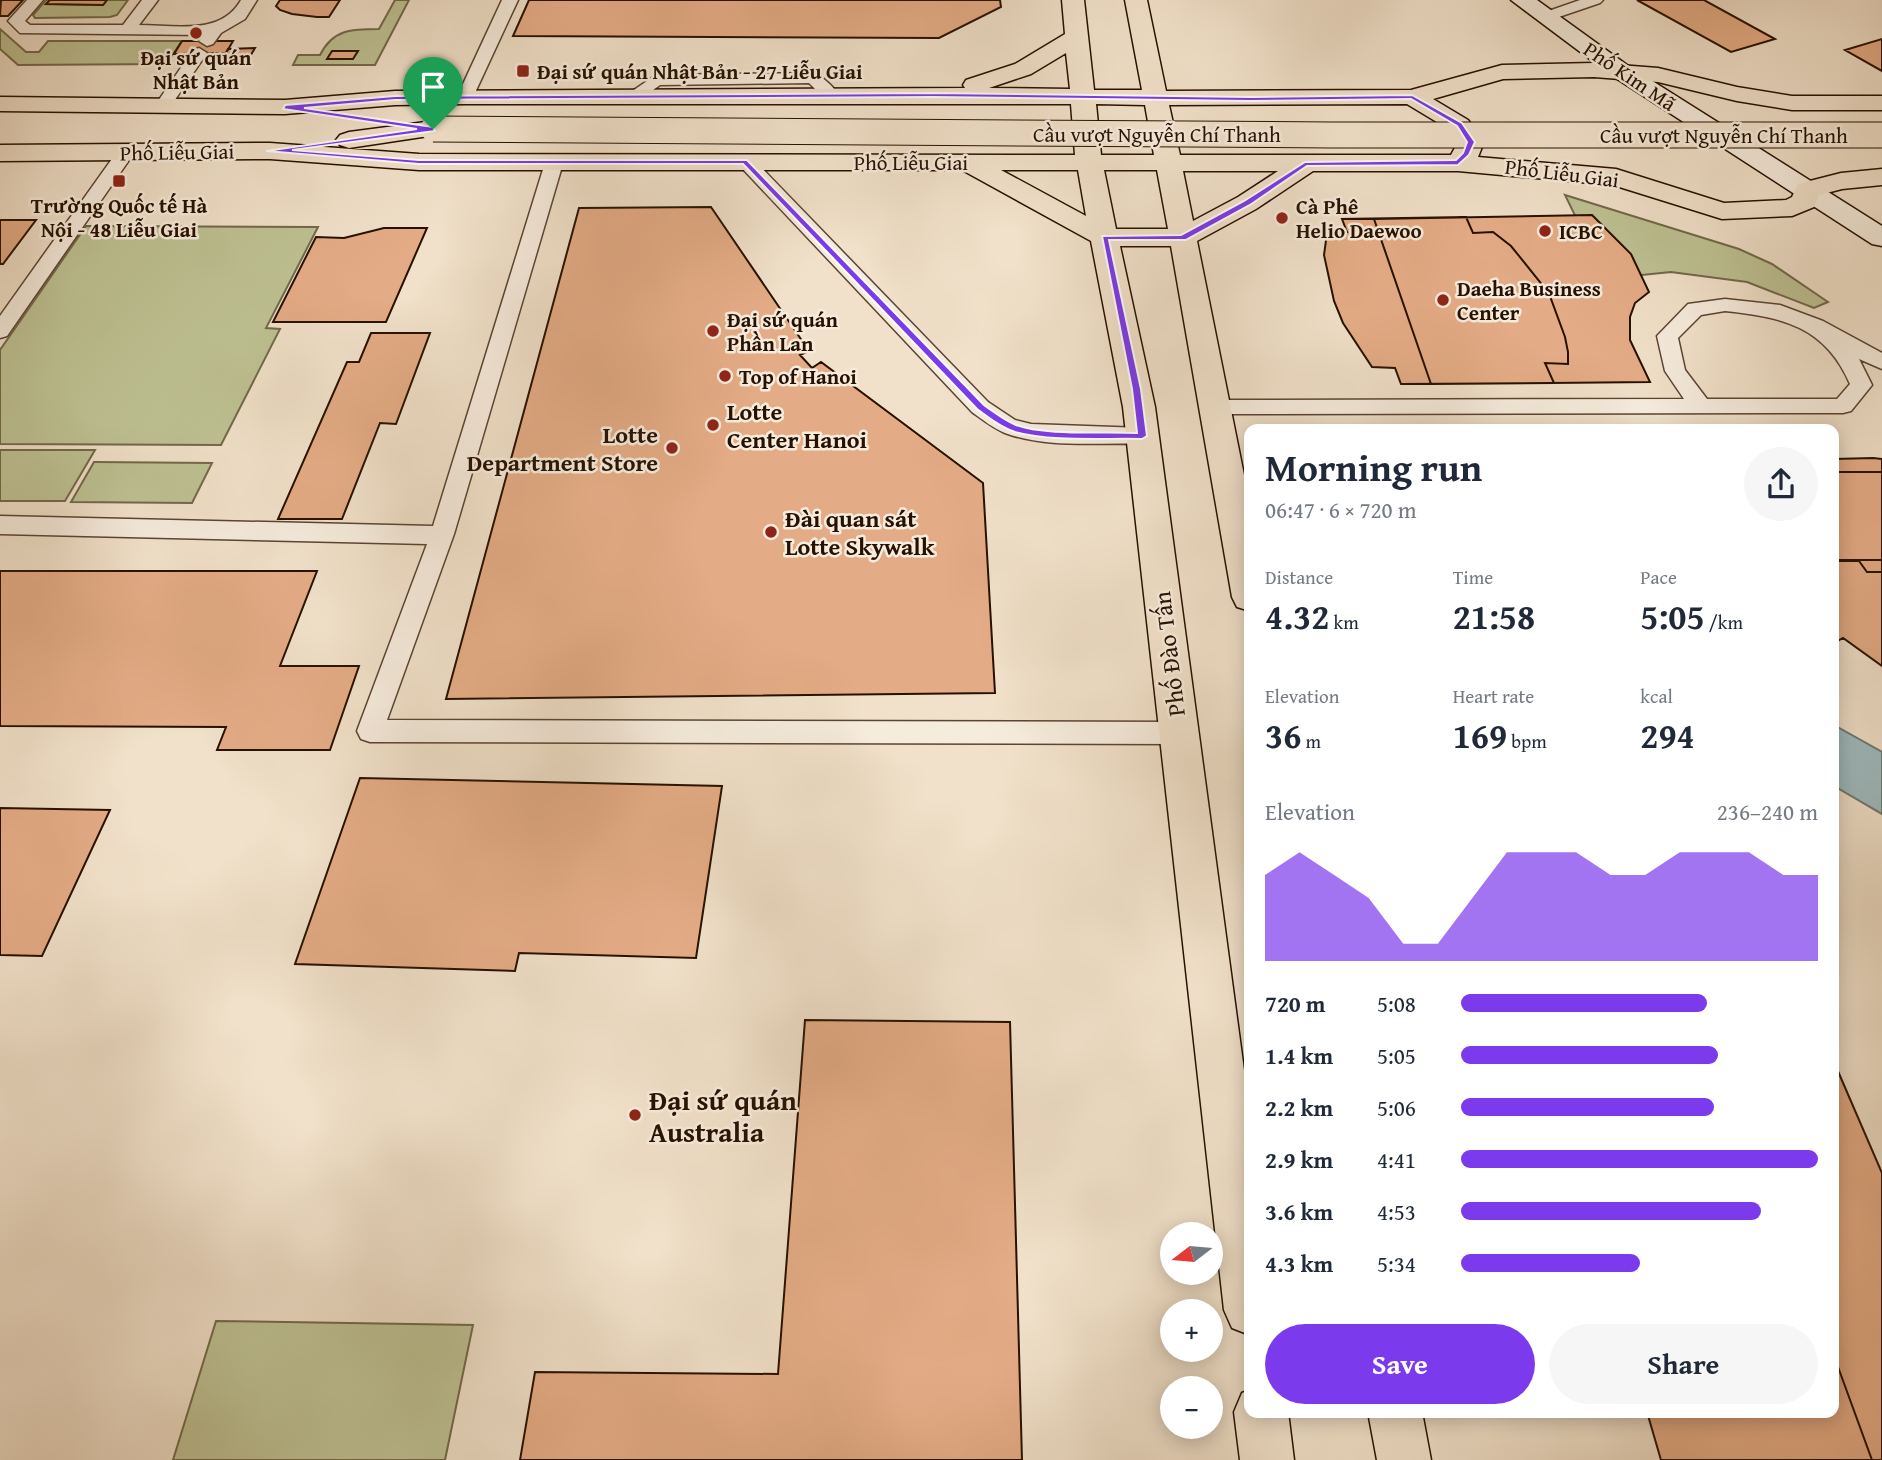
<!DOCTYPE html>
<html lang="en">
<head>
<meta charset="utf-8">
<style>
  :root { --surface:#fff; --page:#f6f6f7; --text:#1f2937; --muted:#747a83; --accent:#7c3aed }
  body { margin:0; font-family:"Gentium Book Plus",serif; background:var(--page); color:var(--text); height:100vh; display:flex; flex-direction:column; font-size:26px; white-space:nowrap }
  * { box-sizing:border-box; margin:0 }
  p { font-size:23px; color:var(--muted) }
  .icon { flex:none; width:38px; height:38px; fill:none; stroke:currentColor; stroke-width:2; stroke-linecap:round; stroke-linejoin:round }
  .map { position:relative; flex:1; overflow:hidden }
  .panel { position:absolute; left:1244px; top:424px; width:595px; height:994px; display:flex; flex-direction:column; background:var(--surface); border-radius:14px; box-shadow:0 4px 18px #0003 }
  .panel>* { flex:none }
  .needle { width:46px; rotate:254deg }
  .tools { position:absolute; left:1160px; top:1222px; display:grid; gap:14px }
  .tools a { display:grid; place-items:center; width:63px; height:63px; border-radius:50%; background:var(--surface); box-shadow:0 4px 18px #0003; font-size:35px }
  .pin { position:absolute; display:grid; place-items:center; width:60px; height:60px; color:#fff; margin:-72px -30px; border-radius:50% 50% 50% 0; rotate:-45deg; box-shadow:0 0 7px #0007 }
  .pin .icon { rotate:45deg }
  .round { display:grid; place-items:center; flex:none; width:74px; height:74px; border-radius:37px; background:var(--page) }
  .summary { display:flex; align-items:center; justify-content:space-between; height:119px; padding:0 21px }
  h1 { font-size:38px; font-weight:700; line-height:52px }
  .metrics { display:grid; grid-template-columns:repeat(3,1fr); gap:10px; height:119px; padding:7px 21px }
  .metrics div { display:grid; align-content:center }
  .metrics b { font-size:35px; font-weight:700 }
  .metrics small { font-size:19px; font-weight:400 }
  .metrics p { font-size:19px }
  .chart { height:196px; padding:14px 21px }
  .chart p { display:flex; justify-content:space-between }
  .chart svg { width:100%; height:126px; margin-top:7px; fill:var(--accent); opacity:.7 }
  .button { display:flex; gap:14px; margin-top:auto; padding:14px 21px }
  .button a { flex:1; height:80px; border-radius:42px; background:var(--accent); color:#fff; font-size:28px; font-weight:700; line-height:80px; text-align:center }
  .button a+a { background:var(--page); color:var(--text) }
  ul { padding:0 21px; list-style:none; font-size:23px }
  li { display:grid; grid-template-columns:112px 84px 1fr; align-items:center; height:52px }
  li i { height:18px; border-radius:9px; background:var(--accent) }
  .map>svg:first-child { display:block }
</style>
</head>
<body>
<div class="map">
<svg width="1882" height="1460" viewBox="0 0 1882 1460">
  <rect width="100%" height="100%" fill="#f1e1ca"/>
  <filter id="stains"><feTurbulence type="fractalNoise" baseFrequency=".00286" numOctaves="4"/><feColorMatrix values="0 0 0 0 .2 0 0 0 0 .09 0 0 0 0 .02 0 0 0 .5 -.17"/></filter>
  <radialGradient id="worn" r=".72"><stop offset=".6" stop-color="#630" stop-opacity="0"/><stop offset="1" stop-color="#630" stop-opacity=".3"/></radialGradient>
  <!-- green -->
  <path fill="#bec294" stroke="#72694a" stroke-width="2" d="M46,0H50L47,4L103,5L107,0H128L117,15L110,17L35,18L33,15Z
    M395,0H409L375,65H293L298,55H320C333,29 352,29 379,29Z
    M0,29L26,52H39L48,41H182L166,64L18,65L0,49Z
    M1565,195L1739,249L1772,264L1828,302L1814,308L1747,282L1671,272L1632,276L1608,283Z
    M86,226L318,227L266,328L280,329L221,445L0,444V350Z
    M0,450H95L65,501H0Z
    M94,462H95L212,463L192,503L71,502Z
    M216,1321L473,1325L445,1460H173Z"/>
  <!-- water -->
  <path fill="#9ebbc0" stroke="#6e7773" stroke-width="2" d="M1834,725L1882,752V814L1834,786Z"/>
  <!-- building -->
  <path fill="#e4ac86" stroke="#271000" stroke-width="2" d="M23,0L8,16H0L1,0Z
    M50,0H107L103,5L46,4Z
    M280,0H340L329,17H317L292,14L280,10L276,6Z
    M529,0H1000L1001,7L939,38L513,36Z
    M1637,0H1704L1775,39L1731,52Z
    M1882,39V71L1845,50Z
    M182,41H233L226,53L174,54Z
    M255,48L246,63H220L228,49Z
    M332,51H358L353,59H327Z
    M711,207L809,351L800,355L812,368L821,362L983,483L995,693L446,699L579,208Z
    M1592,215L1631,254L1649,292L1635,303L1630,317V340L1650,382L1431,384L1374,219Z
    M1466,217L1473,233L1493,232L1511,246L1540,282L1551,299L1565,337L1568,352V364L1545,363L1554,383L1401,384L1395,368L1372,367L1343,323L1334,301L1324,255L1327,233L1347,232L1342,219Z
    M0,220H36L3,264H0Z
    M384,228H427L386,322H273L316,237L344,238Z
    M371,333H430L396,424L380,423L342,519H278L347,362H359Z
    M1873,458L1882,459V666L1843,638L1834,643V459Z
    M1834,472H1882V572H1867L1859,561H1834Z
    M1834,560H1882V666L1843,638L1834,643Z
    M0,571H317L280,666H359L330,750H217L226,727L0,726Z
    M360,778L722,786L696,958L519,953L515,971L295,964Z
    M0,808L110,810L42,956L0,955Z
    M805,1020L1010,1022L1022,1460H520L535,1372L778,1374Z
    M1834,1062L1882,1173V1460H1661L1647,1412H1834Z
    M1834,1356L1872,1460H1661L1647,1412H1834Z"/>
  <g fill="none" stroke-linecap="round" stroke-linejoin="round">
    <defs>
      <path id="lane" d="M27,0H43L25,21L30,25H123L142,0H158L139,25C175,25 221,36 241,0H257L245,19L221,33L213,44L207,46L199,41L204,35L20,33L8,21Z
        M502,0H518L473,97L471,101H459L457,97Z
        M1580,0H1603L1600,3L1550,20L1545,22L1537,17L1540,14Z
        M199,48L207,53L170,107L162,112L156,111L154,107L193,50Z
        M813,73C823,76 833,87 839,95L837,99H825L809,83L660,85L639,100H627L625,96L656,75Z
        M125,148L134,153L7,336L0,338V316L119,149Z
        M745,156L751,157L988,402L1015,420L1031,424L1142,428L1150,431L1153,436L1150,441L1142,444C1097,442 1048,449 1005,433C993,428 983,420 972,412L739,165L736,161L739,157Z
        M554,158L563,163L454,534L387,720L1178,722L1187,725L1191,733L1187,741L1178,744L370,742L361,739L357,731L427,544L0,534V516L433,526L545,163Z
        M1725,299L1780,305L1823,321L1882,353V369L1859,359L1872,385L1851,411L1843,413L1214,414L1206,412L1203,407L1206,402L1214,400L1684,399L1665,371L1657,336L1688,304ZM1725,311C1782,317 1825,326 1850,384L1837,399H1707L1685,370L1678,338L1701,315Z"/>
      <path id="secondary" d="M1511,0H1537L1627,65L1882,226V246L1872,244L1611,75Z"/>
      <path id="primary" d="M1062,0H1084L1094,90H1142L1125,0H1147L1166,91L1411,90L1502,65L1594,63L1658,68L1737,87L1792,96H1882V110H1792L1737,101L1658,82L1594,77L1503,79L1433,99L1468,120L1484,142L1478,157L1616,169L1724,203L1786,200L1792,197L1798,184L1841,173L1882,169V185L1842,189L1819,195L1814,207L1792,216L1722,219L1613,185L1458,171H1313L1256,209L1197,241L1250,505V611L1237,607L1232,597L1171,246H1120L1155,407L1250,1115V1335L1232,1328L1224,1310L1123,407L1091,241L962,170H419L270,159L0,161V145L270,143L419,154L1075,155L1071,104H465L395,105L285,114L0,111V97L285,100L395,91L965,88L963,85L966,80L1015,64L1065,34ZM1066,53L1070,89L989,88L1031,74ZM1096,104L1145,105L1154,155H1101ZM1407,104L1450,130L1458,142L1451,155H1180L1169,105ZM1001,170H1078L1086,216ZM1104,170H1157L1168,229H1116ZM1183,171H1278L1238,197L1193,221Z
        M433,121L442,124L446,129L442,134L349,148L340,145L336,140L340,135L349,132Z
        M1250,1390V1412H1288L1294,1460H1240L1234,1412L1242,1393Z
        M1368,1412H1422L1431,1460H1377Z"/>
    </defs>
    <!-- lane casing -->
    <use href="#lane" stroke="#5a4432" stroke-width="3"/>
    <!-- secondary casing -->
    <use href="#secondary" stroke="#271000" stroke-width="3"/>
    <!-- primary casing -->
    <use href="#primary" stroke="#271000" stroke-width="3"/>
    <!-- lane -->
    <use href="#lane" fill="#f6ecdd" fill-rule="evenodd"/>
    <!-- secondary -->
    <use href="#secondary" fill="#f6ecdd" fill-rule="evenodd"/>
    <!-- primary -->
    <use href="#primary" fill="#f1e1ca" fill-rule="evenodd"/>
    <defs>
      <path id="primary-bridge" d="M433,129L1332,135H1882"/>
    </defs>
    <!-- primary-bridge casing -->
    <use href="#primary-bridge" stroke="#271000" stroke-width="27" stroke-linecap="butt"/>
    <!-- primary-bridge -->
    <use href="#primary-bridge" stroke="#f1e1ca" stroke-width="25"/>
  </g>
  <!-- route -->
  <path fill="#7c3aed" stroke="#fff" stroke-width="2" fill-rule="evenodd" d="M933,93L1251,97L1412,95L1462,123L1475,142L1469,155L1458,165L1307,166L1250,205L1186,240H1109L1141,389L1147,436L1142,439C1105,438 1049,442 1015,432C1001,427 989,418 977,409L743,164H419L266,151L417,129L283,109L285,105L395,96ZM933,97L1251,101L1411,99L1457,126L1467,142L1463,153L1456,160L1305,162L1244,201L1181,235L1102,236L1132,389L1137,433C1105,431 1045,436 1016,425C1004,420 994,412 984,405L747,160H419L292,150L435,131L433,127L304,108L395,100Z"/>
  <!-- markers -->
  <g fill="#8f2418" stroke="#f6ecdd" stroke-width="2.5">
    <circle cx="196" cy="33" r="7"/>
    <rect x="516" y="64" width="14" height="14" rx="3.5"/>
    <rect x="112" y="174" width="14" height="14" rx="3.5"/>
    <circle cx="1282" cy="218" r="7"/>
    <circle cx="1545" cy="231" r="7"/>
    <circle cx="1443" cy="300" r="7"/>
    <circle cx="713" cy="331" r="7"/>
    <circle cx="725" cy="376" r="7"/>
    <circle cx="713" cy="425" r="7"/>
    <circle cx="672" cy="448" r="7"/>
    <circle cx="771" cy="532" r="7"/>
    <circle cx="635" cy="1115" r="7"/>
  </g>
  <g text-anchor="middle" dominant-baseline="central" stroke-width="5" stroke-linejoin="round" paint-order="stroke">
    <!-- far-poi labels -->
    <g font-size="21" font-weight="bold" fill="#271000" stroke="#f6ecdd" text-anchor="start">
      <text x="196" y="57" text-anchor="middle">Đại sứ quán<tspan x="196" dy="24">Nhật Bản</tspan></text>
      <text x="537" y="71">Đại sứ quán Nhật Bản - 27 Liễu Giai</text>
      <text x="119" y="205" text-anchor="middle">Trường Quốc tế Hà<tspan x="119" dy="24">Nội - 48 Liễu Giai</tspan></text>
      <text x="1296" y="206">Cà Phê<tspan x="1296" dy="24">Helio Daewoo</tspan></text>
      <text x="1559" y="231">ICBC</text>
      <text x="1457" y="288">Daeha Business<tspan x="1457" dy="24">Center</tspan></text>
      <text x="727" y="319">Đại sứ quán<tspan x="727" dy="24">Phần Lan</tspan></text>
      <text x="739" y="376">Top of Hanoi</text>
    </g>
    <!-- far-street labels -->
    <g font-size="21" fill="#271000" stroke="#f6ecdd">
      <text transform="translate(1630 76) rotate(34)">Phố Kim Mã</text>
      <text x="1157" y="134">Cầu vượt Nguyễn Chí Thanh</text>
      <text x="1724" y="135">Cầu vượt Nguyễn Chí Thanh</text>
      <text transform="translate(177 152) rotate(-1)">Phố Liễu Giai</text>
      <text x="911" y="162">Phố Liễu Giai</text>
      <text transform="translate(1562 173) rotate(7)">Phố Liễu Giai</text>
    </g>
    <!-- poi labels -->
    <g font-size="24" font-weight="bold" fill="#271000" stroke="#f6ecdd" text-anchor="start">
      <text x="727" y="411">Lotte<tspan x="727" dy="28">Center Hanoi</tspan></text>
      <text x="658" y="434" text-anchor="end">Lotte<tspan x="658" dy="28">Department Store</tspan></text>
      <text x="785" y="518">Đài quan sát<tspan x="785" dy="28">Lotte Skywalk</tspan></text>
    </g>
    <!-- street labels -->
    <g font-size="24" fill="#271000" stroke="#f6ecdd">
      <text transform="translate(1169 654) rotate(-97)">Phố Đào Tấn</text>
    </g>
    <!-- near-poi labels -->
    <g font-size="28" font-weight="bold" fill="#271000" stroke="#f6ecdd" text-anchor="start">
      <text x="649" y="1099">Đại sứ quán<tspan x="649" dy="32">Australia</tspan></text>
    </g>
  </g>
  <rect width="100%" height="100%" filter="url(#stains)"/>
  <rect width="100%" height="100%" fill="url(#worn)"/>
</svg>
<div class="tools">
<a><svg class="needle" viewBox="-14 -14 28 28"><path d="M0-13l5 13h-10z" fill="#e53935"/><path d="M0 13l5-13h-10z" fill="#747a83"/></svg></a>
<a>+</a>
<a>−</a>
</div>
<div class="pin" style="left:433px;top:129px;background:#1e9e55"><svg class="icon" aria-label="arrive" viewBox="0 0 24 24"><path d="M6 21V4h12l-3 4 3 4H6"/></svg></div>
<section class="panel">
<div class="summary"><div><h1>Morning run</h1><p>06:47 · 6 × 720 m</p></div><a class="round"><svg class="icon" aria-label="share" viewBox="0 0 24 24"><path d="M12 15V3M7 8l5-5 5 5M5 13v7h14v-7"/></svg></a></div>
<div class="metrics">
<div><p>Distance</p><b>4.32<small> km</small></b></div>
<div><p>Time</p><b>21:58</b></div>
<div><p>Pace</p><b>5:05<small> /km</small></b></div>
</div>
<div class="metrics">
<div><p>Elevation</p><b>36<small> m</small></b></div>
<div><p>Heart rate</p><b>169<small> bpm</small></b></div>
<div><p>kcal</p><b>294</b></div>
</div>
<div class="chart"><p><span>Elevation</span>236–240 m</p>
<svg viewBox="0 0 160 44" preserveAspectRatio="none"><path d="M0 44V14L10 6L20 14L30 22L40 38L50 38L60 22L70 6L80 6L90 6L100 14L110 14L120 6L130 6L140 6L150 14L160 14V44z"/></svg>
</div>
<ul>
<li><b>720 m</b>5:08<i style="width:69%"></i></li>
<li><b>1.4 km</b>5:05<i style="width:72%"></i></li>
<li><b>2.2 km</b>5:06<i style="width:71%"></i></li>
<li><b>2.9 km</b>4:41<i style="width:100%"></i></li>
<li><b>3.6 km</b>4:53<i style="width:84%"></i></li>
<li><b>4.3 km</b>5:34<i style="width:50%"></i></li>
</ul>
<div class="button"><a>Save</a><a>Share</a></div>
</section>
</div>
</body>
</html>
